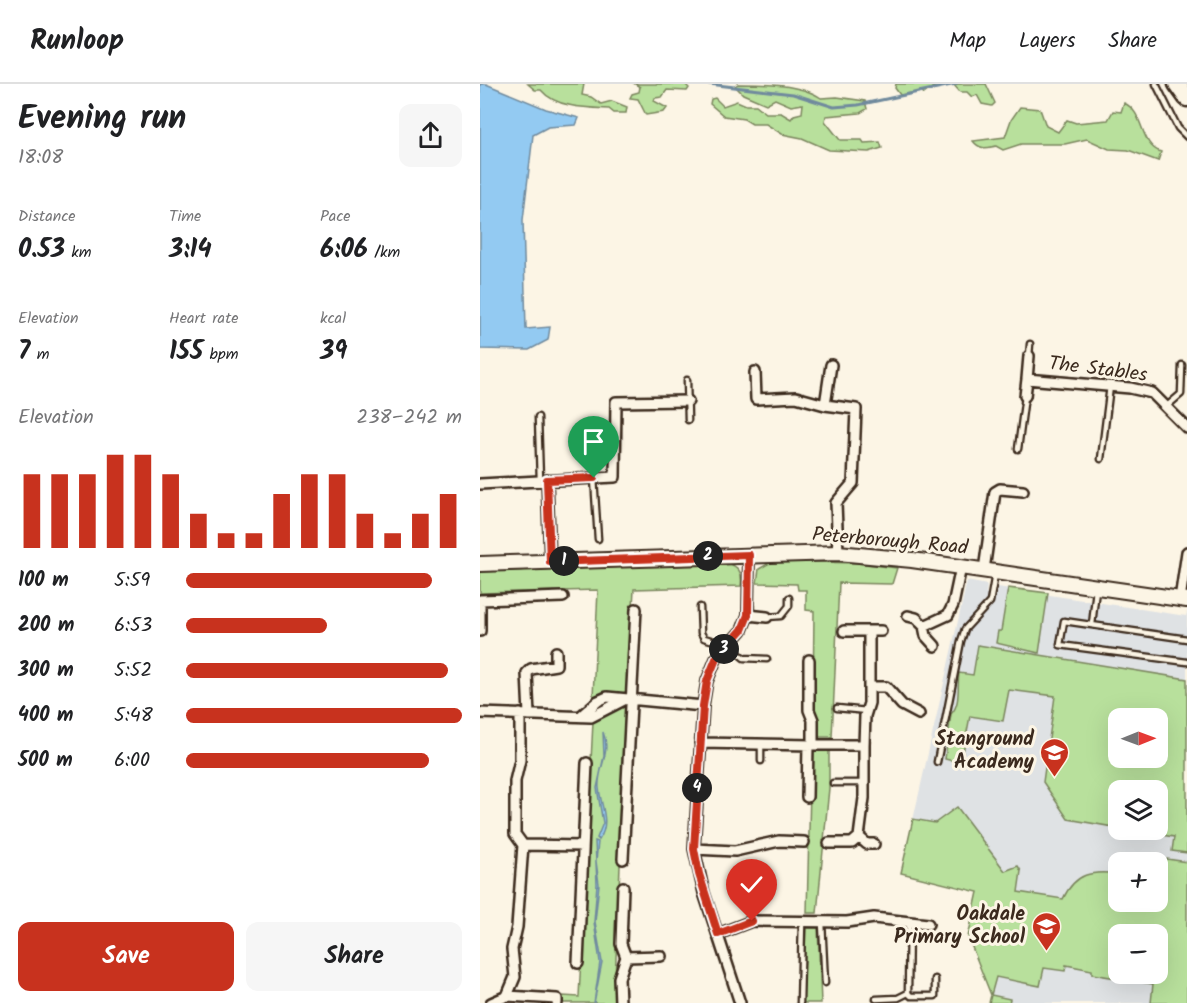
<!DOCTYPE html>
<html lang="en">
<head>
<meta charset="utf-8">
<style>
  :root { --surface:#fff; --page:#f6f6f6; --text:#202124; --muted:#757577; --line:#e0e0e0; --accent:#c8321e }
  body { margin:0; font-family:Kalam,sans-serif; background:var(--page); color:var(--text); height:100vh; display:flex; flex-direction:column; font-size:22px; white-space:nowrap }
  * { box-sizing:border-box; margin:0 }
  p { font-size:20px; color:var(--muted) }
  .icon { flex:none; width:33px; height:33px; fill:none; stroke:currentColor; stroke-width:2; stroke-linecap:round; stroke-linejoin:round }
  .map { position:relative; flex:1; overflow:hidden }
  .sheet { display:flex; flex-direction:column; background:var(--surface); width:480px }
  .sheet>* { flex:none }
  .needle { width:39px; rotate:89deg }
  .tools { position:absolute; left:628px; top:624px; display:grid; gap:12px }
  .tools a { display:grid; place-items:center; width:60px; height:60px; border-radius:12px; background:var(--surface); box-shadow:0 6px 24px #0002; font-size:30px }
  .pin { position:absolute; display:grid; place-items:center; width:51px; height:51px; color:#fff; margin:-62px -26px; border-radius:50% 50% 50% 0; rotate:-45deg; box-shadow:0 0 6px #0007 }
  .pin .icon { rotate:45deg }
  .km { position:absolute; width:30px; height:30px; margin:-15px; border-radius:50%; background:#222; color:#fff; font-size:16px; line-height:30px; text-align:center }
  .round { display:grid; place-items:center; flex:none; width:63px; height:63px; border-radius:12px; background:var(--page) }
  .overview { display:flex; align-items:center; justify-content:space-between; height:102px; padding:0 18px }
  h1 { font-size:33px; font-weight:800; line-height:45px }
  .stats { display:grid; grid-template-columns:repeat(3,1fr); gap:9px; height:102px; padding:6px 18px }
  .stats div { display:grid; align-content:center }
  .stats b { font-size:26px; font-weight:800 }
  .stats small { font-size:16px; font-weight:400 }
  .stats p { font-size:16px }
  .chart { height:168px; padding:12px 18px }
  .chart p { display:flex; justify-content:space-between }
  .chart svg { width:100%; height:108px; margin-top:6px; stroke:var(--accent); stroke-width:6 }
  .action { display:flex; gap:12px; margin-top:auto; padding:12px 18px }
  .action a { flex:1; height:69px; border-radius:12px; background:var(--accent); color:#fff; font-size:24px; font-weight:800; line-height:69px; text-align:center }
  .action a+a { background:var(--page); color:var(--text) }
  ul { padding:0 18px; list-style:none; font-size:20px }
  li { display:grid; grid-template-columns:96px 72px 1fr; align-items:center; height:45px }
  li i { height:15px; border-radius:8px; background:var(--accent) }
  header { display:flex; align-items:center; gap:36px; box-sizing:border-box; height:84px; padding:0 30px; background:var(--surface); border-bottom:2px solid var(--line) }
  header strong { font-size:28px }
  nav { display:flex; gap:33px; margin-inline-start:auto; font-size:21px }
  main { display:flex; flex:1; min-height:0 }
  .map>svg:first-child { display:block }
</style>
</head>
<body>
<header>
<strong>Runloop</strong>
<nav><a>Map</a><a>Layers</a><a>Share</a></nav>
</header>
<main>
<section class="sheet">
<div class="overview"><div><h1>Evening run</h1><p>18:08</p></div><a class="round"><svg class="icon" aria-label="share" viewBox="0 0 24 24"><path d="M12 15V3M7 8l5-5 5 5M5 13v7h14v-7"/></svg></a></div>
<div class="stats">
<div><p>Distance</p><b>0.53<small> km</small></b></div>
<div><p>Time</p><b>3:14</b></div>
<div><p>Pace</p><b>6:06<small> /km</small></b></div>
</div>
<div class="stats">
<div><p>Elevation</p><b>7<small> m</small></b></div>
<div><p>Heart rate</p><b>155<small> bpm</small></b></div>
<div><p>kcal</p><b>39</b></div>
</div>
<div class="chart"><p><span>Elevation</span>238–242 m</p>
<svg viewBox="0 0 160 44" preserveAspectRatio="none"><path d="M5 44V14M15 44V14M25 44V14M35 44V6M45 44V6M55 44V14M65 44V30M75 44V38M85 44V38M95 44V22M105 44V14M115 44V14M125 44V30M135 44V38M145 44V30M155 44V22"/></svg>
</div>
<ul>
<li><b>100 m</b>5:59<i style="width:89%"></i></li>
<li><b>200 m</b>6:53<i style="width:51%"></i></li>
<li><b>300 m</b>5:52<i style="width:95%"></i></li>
<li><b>400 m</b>5:48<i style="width:100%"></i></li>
<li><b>500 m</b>6:00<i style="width:88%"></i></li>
</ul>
<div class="action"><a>Save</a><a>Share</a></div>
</section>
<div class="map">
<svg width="707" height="919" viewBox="0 0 707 919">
  <rect width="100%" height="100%" fill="#fcf5e5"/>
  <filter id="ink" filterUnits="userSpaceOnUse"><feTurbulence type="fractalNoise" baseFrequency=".0167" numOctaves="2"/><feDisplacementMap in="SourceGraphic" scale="12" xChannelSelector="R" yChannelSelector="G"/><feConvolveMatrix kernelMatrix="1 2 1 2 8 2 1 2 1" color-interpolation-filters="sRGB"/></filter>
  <g filter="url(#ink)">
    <!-- built -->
    <path fill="#dfe2e4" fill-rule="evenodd" d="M487,497L507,501L506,509L516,511L518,503L706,532L707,527V919H509L511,911L488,853L498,808L421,789ZM639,634H678V674H639ZM639,706H678V746H639ZM639,778H678V818H639ZM639,850H678V890H639Z"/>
    <!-- green -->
    <path fill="#b8e09c" stroke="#7a855d" stroke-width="1.5" fill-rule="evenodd" d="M48,0H104L102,11L111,13L121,20L132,17L147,23L146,29H134L129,25C107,24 76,24 61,6H55Z
      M155,0H205L209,4L207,7L187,6L182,13L175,14L174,17L187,24L184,28L166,31L158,15L150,14L152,10L159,8L160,3Z
      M258,0C283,0 321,0 341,14L357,13L385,17L387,25L380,29L346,32L345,37L360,56H382L384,59L400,58L402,64L389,68L349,66L322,54L302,50L286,40H272L264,35L244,32L230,20L231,15L235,14L243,22L257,17L266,21H276L286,29H301L311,35L314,31L322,29L323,20L311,22L295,15L286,20L263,10L255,2Z
      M416,0H471L459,4L453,3L444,10L442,7L420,11L415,4Z
      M473,0H506L515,19L512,22L502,20L497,11L492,13L487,8H480Z
      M644,19C665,28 659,61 681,68L678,77L648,66L629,65L607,55L585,60H541L523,66L516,62C506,64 500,66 493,57L525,53L531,36L540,23L560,25L566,42L578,48L587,36L596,39L628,36L633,27L641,28Z
      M293,477L377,479L417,484L412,500L359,499L352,653H337V634L333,623L334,527L326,526V506H318L317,500L277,499L279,485Z
      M246,478C259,483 263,488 261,502L154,505L148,610L131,608L113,613L118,506L0,509V488Z
      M528,504L568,509L559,569L516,559L518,547H521Z
      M498,561L707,595V769L692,767L694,753L649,746H678V706H639V744L588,735L563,698L575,612L529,606L523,637L490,632L481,679L465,675L471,630C481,620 477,603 479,589L493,591ZM639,634H678V674H639Z
      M147,622L134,919H82L83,912L99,913L113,638L132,625Z
      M331,666H349V704L337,829H327Z
      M477,723L525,787L538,782L541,787L538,808L583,815C595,789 612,786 639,790V818H678V781L687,775L707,778V919H671L673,900L612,890V886L586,881L585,887L564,884L560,902L516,893L511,911L530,915L529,919H509L511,911L488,853L498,808L421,789L433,735L455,739ZM639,850H678V890H639Z
      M326,844H338L341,919H323Z"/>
    <!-- water -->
    <path fill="#93caf2" stroke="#708a9d" stroke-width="1.5" d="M0,0H6L66,25L99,34L96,41L68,43L53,51L43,136L46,245L70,243L68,256L49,266L0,265Z
      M123,648C132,669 117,684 119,704C121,723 131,738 119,756L117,754L123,739L117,704L124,672Z
      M115,757L118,758L116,777L119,800L115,838L122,878L114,919L120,878L114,838L117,800Z"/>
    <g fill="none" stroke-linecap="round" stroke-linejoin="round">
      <!-- stream -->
      <path stroke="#708a9d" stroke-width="3" d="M229,0L313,10L354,23L378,21L476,0"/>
      <defs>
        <path id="service" d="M676,0L698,44L707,53
          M549,272L550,260
          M207,296L208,336
          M687,322L701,310L702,281
          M58,333L60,397
          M538,365L545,312
          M621,375L630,302
          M114,394L118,455
          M220,523L221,549L224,554L248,561L264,574L287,575
          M287,533L301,532L309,522V514
          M612,541L616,505
          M707,555L584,537L580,561L707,578
          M357,624L387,627
          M281,677V660
          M457,678L481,557L485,545L510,518L515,490
          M353,699H384
          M342,838L345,899
          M429,838L428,909L431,912H455V895
          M396,915L418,914L428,909
          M320,919L322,838"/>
        <path id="minor" d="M275,288L276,315L316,313L345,321L376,325L373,399L356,419L358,469
          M547,295L549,272
          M545,312L547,295L650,304L672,309L707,344
          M345,321L351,281
          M67,396L70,478
          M0,400L135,393L136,318L208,317
          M504,486L515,408L520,405L543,407
          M700,515L707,468
          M0,516L83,513
          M0,521V547
          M268,531L287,533
          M428,532L436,534L444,542
          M364,547H401
          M455,562L446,552L444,542L468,531L473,521L481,483
          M389,603H406L422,621L439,630
          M0,629L111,633L144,616
          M49,631L47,589L51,585L76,581V568
          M102,631L118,617L127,613L223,622
          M220,659L333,661V636L329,626V576
          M333,661H384L385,632L389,619V547
          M327,713L328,661
          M379,753L384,714V661
          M379,753L387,760H394
          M349,759H372L379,753
          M43,761L103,762
          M214,765L255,767L299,757L324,758
          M143,775L156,525
          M238,850L272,837L367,838L394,834L448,840
          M146,873L181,872
          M98,879L107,679
          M27,912L77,915V919
          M11,919L27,912L35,893L32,865L37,843L43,761L35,750V697L40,676V630
          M140,919L139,894L146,873L141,860L143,803
          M260,919L224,809L214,765L223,622L227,597L236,575L262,546L268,531L269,471"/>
        <path id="secondary" d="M0,480L358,469L432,476L707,516"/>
        <path id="trunk" d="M697,0L707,14"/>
      </defs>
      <!-- service casing -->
      <use href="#service" stroke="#3b2a1e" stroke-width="9"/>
      <!-- minor casing -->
      <use href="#minor" stroke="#3b2a1e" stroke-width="14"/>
      <!-- secondary casing -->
      <use href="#secondary" stroke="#3b2a1e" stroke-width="18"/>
      <!-- trunk casing -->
      <use href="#trunk" stroke="#3b2a1e" stroke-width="21"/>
      <!-- service -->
      <use href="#service" stroke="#fcf5e5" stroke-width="4.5"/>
      <!-- minor -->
      <use href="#minor" stroke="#fcf5e5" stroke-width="9"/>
      <!-- secondary -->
      <use href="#secondary" stroke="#fcf5e5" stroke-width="14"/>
      <!-- trunk -->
      <use href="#trunk" stroke="#fcf5e5" stroke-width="16"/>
    </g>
  </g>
  <g fill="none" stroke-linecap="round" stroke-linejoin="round" filter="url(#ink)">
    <defs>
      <path id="route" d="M114,394L67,396L70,478L269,471L268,531L262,546L236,575L227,597L223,622L214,765L219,790L238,850L272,837"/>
    </defs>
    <!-- route casing -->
    <use href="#route" stroke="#fff" stroke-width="12"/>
    <!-- route -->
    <use href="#route" stroke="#c8321e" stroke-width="8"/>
  </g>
  <!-- icons -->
  <defs>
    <symbol id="school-pin" viewBox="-11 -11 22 30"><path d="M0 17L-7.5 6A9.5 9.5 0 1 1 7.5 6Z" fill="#c8321e" stroke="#fcf5e5"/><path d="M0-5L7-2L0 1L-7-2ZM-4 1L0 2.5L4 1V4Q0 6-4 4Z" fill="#fff"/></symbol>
  </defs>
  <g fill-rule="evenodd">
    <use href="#school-pin" x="558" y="652" width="33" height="45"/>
    <use href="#school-pin" x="550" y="826" width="33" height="45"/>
  </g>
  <g text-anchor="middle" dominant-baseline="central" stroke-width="6" stroke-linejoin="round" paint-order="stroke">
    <!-- street labels -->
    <g font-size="20" fill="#3b2a1e" stroke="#fcf5e5">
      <text transform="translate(618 286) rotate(7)">The Stables</text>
      <text transform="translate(410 458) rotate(5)">Peterborough Road</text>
    </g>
    <!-- poi labels -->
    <g font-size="20" font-weight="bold" fill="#3b2a1e" stroke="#fcf5e5" text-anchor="end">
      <text x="554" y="656">Stanground<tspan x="554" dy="23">Academy</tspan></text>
      <text x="545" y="831">Oakdale<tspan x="545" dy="23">Primary School</tspan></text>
    </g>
  </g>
</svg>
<div class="tools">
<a><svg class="needle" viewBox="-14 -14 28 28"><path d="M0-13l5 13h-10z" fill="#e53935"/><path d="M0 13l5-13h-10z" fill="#757577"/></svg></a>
<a><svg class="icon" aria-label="layers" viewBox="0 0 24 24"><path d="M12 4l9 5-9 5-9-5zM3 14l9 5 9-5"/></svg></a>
<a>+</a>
<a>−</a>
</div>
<div class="pin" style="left:114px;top:394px;background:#1e9e55"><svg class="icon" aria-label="arrive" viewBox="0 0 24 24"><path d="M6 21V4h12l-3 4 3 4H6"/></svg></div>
<div class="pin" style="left:272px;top:837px;background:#d93025"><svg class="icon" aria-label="check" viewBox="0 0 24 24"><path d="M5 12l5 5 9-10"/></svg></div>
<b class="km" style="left:84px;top:477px">1</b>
<b class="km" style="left:228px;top:472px">2</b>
<b class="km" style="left:244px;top:565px">3</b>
<b class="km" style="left:217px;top:704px">4</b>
</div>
</main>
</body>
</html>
